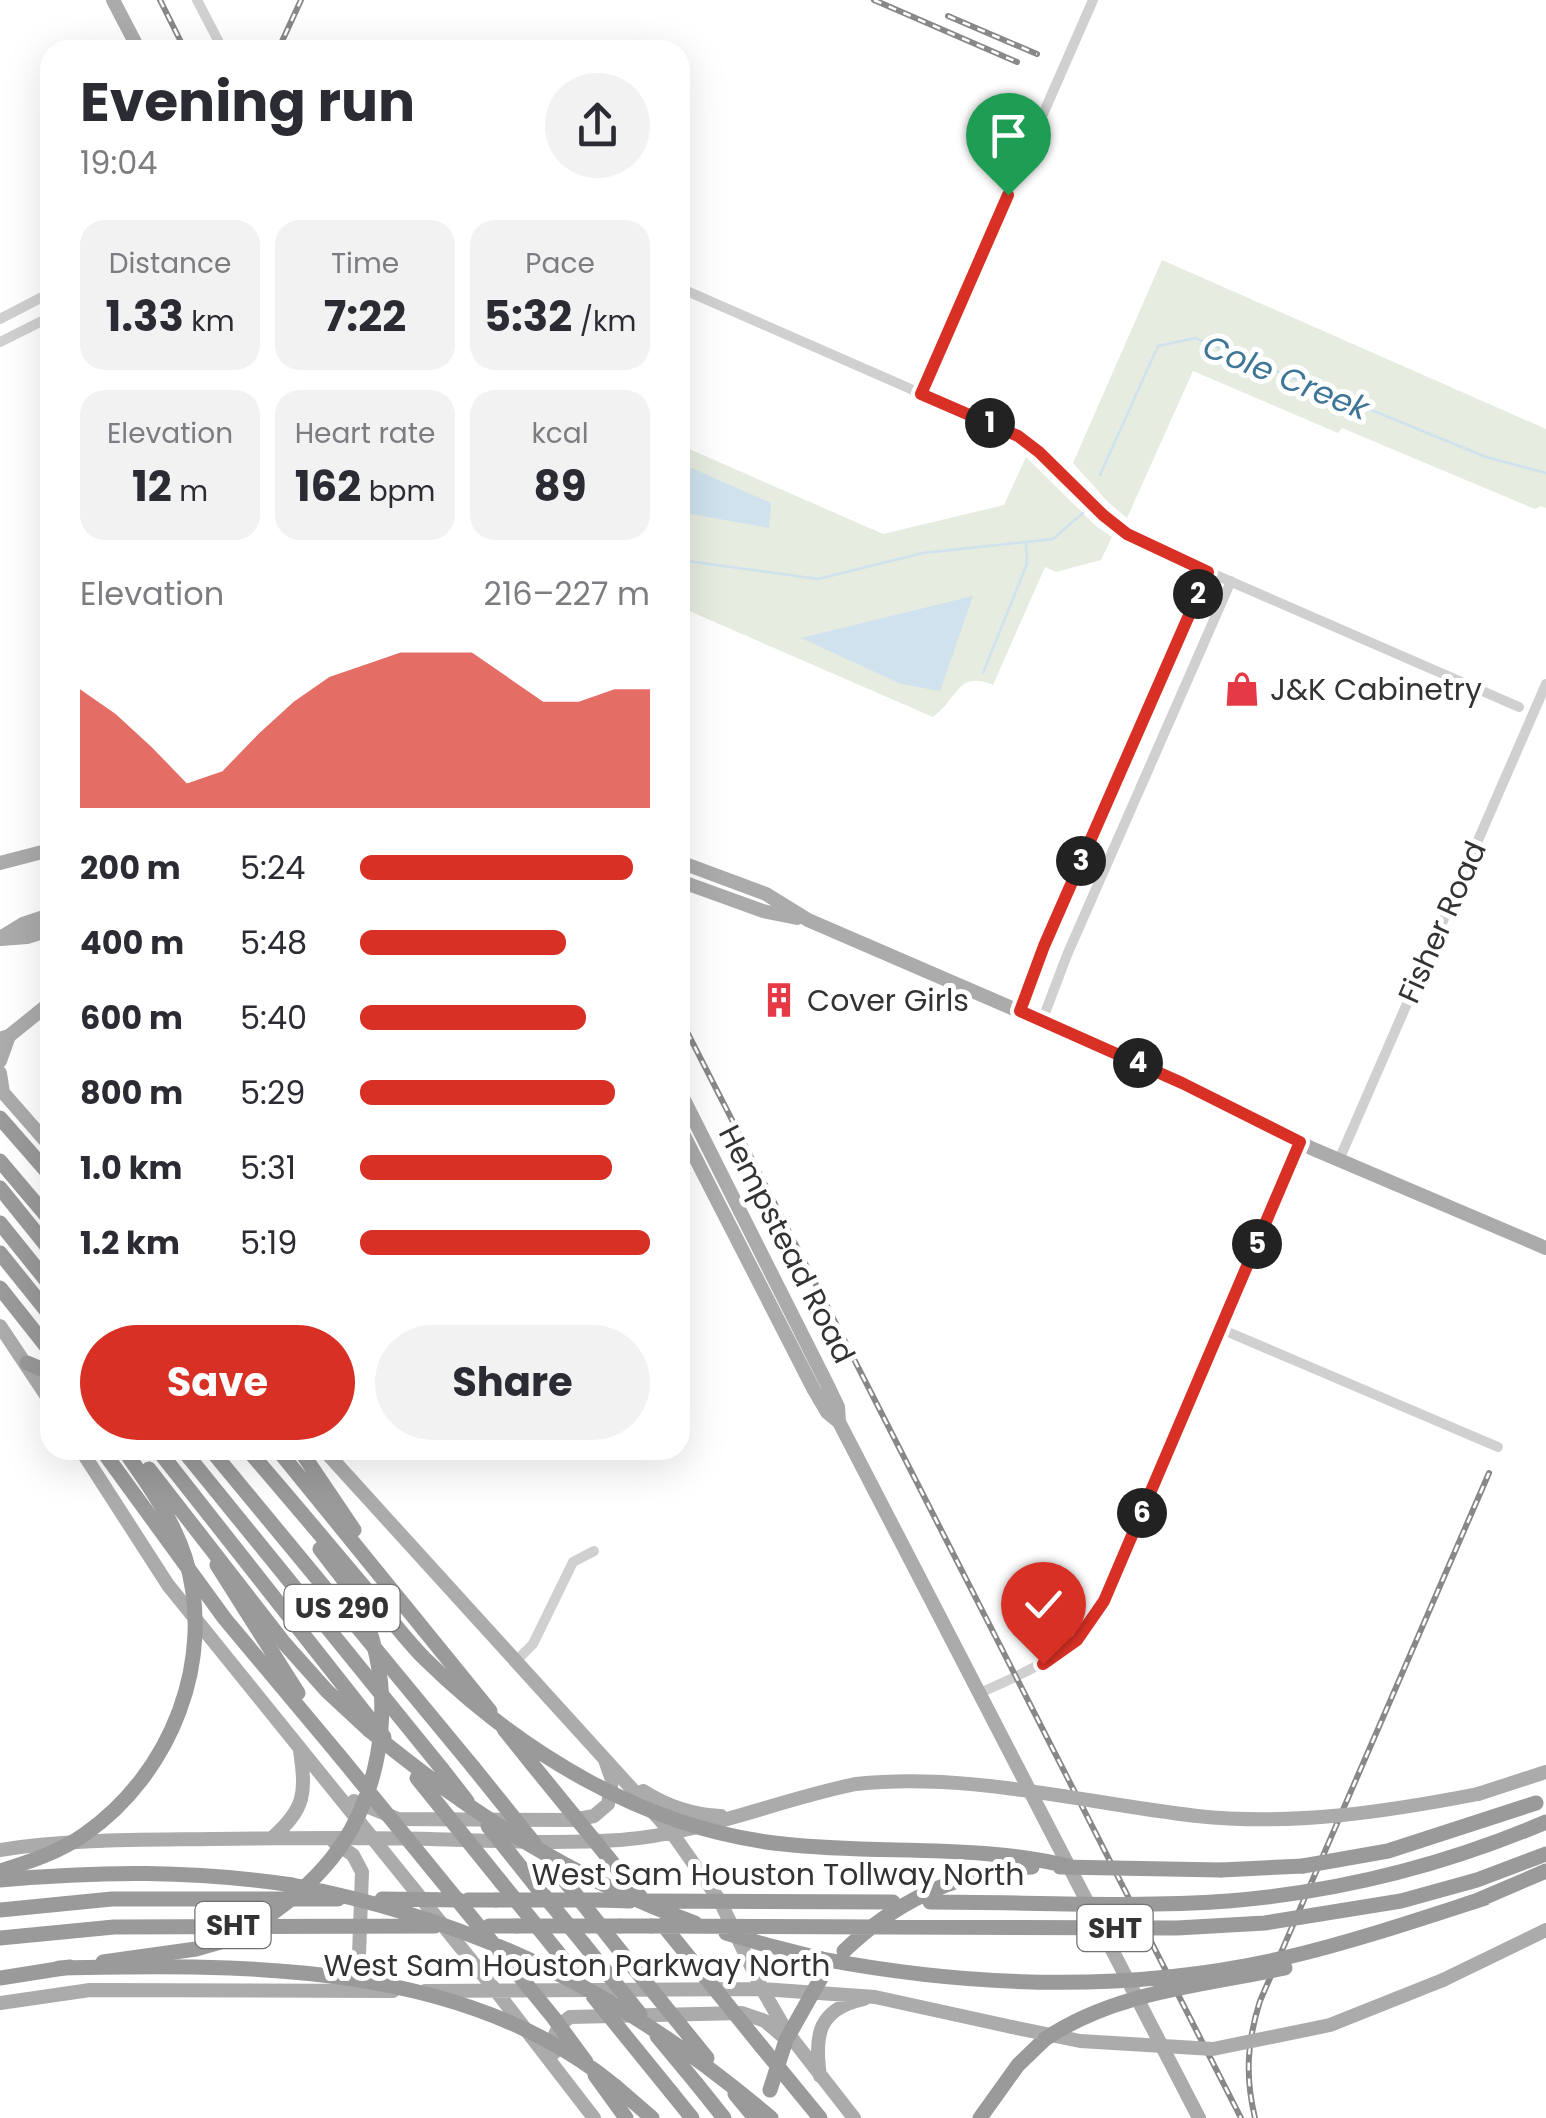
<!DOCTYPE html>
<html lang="en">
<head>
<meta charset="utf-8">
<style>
  :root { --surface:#fff; --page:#f2f2f3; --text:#2b2b33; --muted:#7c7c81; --accent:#d93025 }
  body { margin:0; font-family:Poppins,sans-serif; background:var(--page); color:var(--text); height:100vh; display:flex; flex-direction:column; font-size:38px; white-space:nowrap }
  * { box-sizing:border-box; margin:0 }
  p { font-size:32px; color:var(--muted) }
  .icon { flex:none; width:55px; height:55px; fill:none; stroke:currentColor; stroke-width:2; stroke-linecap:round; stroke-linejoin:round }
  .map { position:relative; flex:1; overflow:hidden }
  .details { position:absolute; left:40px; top:40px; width:650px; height:1420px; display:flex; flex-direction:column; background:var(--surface); border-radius:30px; box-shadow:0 10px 40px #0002 }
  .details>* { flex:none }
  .pin { position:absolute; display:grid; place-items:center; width:85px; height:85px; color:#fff; margin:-102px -42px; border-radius:50% 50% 50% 0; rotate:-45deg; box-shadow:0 0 10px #0007 }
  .pin .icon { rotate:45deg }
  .km { position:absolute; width:50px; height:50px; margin:-25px; border-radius:50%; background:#222; color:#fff; font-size:28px; line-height:50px; text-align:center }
  .round { display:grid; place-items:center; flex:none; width:105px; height:105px; border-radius:52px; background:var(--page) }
  .head { display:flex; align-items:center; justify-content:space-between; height:170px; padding:0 40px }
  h1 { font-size:55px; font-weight:700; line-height:75px }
  .metrics { display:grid; grid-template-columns:repeat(3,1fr); gap:15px; height:170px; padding:10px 40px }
  .metrics div { display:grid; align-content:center; border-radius:25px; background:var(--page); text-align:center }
  .metrics b { font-size:42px; font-weight:700 }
  .metrics small { font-size:28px; font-weight:400 }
  .metrics p { font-size:28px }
  .chart { height:280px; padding:20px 40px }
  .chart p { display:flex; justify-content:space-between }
  .chart svg { width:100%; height:180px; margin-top:10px; fill:var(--accent); opacity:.7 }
  .cta { display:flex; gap:20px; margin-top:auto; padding:20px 40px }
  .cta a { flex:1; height:115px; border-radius:60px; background:var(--accent); color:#fff; font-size:40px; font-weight:700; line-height:115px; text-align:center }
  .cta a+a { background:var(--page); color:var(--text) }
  ul { padding:0 40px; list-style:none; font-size:32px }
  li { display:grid; grid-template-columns:160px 120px 1fr; align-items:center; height:75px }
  li i { height:25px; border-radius:12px; background:var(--accent) }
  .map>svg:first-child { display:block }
</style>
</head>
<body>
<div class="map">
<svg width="1546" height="2118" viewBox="0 0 1546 2118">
  <rect width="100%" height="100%" fill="#fff"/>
  <!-- green -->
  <path fill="#e6ecdf" d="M1162,260L1546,429V508L1541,506L1535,509L1342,428L1338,433L1193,371L1127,518L1108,502L1073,463Z
    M680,445L883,534L1004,505L1026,457L1096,526L1112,537L1101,560L1056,572L1045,567L993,685C957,670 958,699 933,717L680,607Z"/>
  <!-- water -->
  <path fill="#cfe2ee" d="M680,463L771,503L769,528L680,512Z
    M973,596L940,691L901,684L801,638Z"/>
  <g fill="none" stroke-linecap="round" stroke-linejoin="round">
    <!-- stream -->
    <path stroke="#cfe2ee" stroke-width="2.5" d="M1100,475L1158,346L1195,338L1486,457L1546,473
      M680,560L818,579L923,553L1053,539L1083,513
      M983,673L1027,564L1026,543"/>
    <!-- minor -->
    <path stroke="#d0d0d0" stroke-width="10" d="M197,0L223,50
      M680,288L1018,436C1065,470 1098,518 1149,546L1519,707
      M0,319L50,293
      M0,342L50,317
      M921,393L1093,0
      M1020,1011L1045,945L1208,572
      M1042,1021L1067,955L1231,581
      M1339,1160L1546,684
      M1221,1329L1498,1447
      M518,1659L533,1644L573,1562L594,1551
      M978,1694C1032,1669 1072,1655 1104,1601L1300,1142"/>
    <!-- major -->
    <path stroke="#ababab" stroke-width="14" d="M113,0L139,50
      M680,862L766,894L808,920L1058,1028L1182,1083L1311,1148L1546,1248
      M0,863L50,850
      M680,881L763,911L797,918
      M0,938L23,924L50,915
      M1,939L27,937L50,930
      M0,1039L9,1036L50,1003
      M0,1061L9,1036
      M0,1073L3,1093
      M0,1089L50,1146
      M680,1092L827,1384L838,1407L839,1422
      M680,1128L814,1390L827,1412L839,1422L1199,2118
      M0,1326L50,1401
      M81,1450L168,1585L496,1991L594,2118
      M324,1450L672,1833L720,1901L762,1989L787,2032L854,2118
      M643,1791C668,1807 692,1815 721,1816
      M1478,1794L1546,1772
      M354,1801L398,1819L572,1820L594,1816L608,1804L612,1780L605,1760
      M272,1838C306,1808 306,1793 300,1750
      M334,1842L353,1855L362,1872L359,1955L349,1973L339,1981
      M0,1850C70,1839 141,1840 212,1839C285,1838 358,1837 431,1839C494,1841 557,1844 620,1840C701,1834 777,1800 856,1784
      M1443,1980L1546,1930
      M425,1991L762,1989L875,1997L1012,2027
      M0,2003L90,1990L393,1991
      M554,2053C552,2036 556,2027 570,2017L742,2013L765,2021L787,2040
      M820,2076C814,2035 818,2009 864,1999"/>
    <!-- highway -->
    <path stroke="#9a9a9a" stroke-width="15" d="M0,1118L50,1175
      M0,1161L50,1220
      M0,1188L50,1250
      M0,1223L50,1285
      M0,1253L50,1315
      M0,1288L50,1351
      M27,1363L46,1371L50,1377
      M102,1450L225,1619L338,1754
      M158,1450L384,1737
      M183,1450L442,1769
      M211,1450L473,1767
      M278,1450L490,1711
      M300,1450L354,1530
      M217,1565L298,1693
      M285,1644L327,1691L369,1730
      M504,1729L532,1764
      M1221,1870L1303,1866
      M0,1880C101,1871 192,1870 292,1885
      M565,1881L621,1952
      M501,1882L556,1950
      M542,1893L583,1943
      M468,1900H496
      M599,1900L630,1901
      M0,1910L112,1899H338
      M489,1926H517
      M620,1926H651
      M763,1944L822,1959
      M103,1962L196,1949L231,1939
      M0,1978L70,1967
      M761,2046L820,2118
      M595,2075L626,2118
      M696,2083L724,2118
      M615,2086L652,2118
      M671,2092L692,2118
      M735,2094L755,2118
      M980,2118L1018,2065L1045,2039"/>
    <defs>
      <path id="rail" d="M160,0L185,50
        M874,0L1017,62
        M948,16L1037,54
        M278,50L301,0
        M680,1018L1241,2118
        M1255,2118C1245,2076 1247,2042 1260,2001L1489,1473"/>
    </defs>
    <!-- rail casing -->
    <use href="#rail" stroke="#888" stroke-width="6"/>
    <!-- rail -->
    <use href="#rail" stroke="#fff" stroke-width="2.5" stroke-dasharray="8" stroke-linecap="butt"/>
    <!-- major-bridge -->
    <path stroke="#ababab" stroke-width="14" d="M856,1784C971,1772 1083,1803 1197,1816C1292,1826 1385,1812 1478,1794
      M1012,2027L1080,2041L1213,2049L1330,2025L1443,1980"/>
    <!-- highway-bridge -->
    <path stroke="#9a9a9a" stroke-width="15" d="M248,1450C288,1496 327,1543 366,1589C385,1612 404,1638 425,1659C521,1753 647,1830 783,1844C878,1855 978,1843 1071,1867
      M149,1469L285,1644
      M369,1730C468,1812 573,1879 695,1923
      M338,1754L553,2017L586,2062
      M532,1764L642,1899
      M473,1767L534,1843
      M442,1769L467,1801
      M417,1778L501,1882
      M488,1826L539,1890
      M1303,1866L1388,1851L1536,1803
      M1060,1867L1221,1870
      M0,1871C29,1862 60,1852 85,1834C171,1774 217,1659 185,1557C172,1517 147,1483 124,1450
      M292,1885C481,1921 625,1994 771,2118
      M382,1899L459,1900
      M496,1900H599
      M649,1901L893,1902
      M1476,1901L1546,1871
      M930,1902C1029,1902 1130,1908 1228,1901C1338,1892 1445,1865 1546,1822
      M663,1925L761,2046
      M517,1926H620
      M651,1926L1177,1928L1265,1923L1401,1901L1477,1880L1546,1854
      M726,1933L763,1944
      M0,1938L114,1927L435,1926
      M231,1939C269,1918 304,1893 332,1858C389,1787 399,1671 352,1592C343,1577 330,1563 320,1549
      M583,1943L640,2014
      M556,1950L578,1978
      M844,1951C897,1900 959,1871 1032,1867
      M621,1952L707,2058
      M822,1959C976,1988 1134,1993 1288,1957C1355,1941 1420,1919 1485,1898
      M59,1968C243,1964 464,1961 615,2086
      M593,1996L671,2092
      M657,2036L696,2083
      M1045,2039C1116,1991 1202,1986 1285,1968
      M770,2090L786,2040L821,1978"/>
  </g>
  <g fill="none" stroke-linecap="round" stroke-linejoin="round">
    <defs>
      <path id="route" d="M1008,195L921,394L1018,436L1039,452L1103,515L1127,534L1208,572L1044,946L1020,1011L1182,1083L1300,1142L1104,1601L1077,1640L1043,1664"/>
    </defs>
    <!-- route casing -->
    <use href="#route" stroke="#fff" stroke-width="20"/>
    <!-- route -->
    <use href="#route" stroke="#d93025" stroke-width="12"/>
  </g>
  <!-- icons -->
  <defs>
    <symbol id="shop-bare" viewBox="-9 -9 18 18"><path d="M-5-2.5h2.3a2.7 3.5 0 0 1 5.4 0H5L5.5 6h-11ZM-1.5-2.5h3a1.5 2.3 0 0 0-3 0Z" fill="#e63946" stroke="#fff" stroke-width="2.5" paint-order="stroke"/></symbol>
    <symbol id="building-bare" viewBox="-9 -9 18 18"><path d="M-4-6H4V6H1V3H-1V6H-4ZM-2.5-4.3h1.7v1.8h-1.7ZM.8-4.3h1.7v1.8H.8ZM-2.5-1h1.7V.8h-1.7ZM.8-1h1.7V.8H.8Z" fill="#e63946" stroke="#fff" stroke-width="2.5" paint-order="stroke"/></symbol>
  </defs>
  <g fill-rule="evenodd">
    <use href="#shop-bare" x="1217" y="664" width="50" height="50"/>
    <use href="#building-bare" x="754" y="975" width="50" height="50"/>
  </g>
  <g text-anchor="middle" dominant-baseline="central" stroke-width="10" stroke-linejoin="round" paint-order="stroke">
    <!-- shield labels -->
    <g fill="#fff" stroke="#707070" stroke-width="2.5">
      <rect x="284.5" y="1585" width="115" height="46" rx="8"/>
      <rect x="195.5" y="1902" width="75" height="46" rx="8"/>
      <rect x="1077.5" y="1905" width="75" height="46" rx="8"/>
    </g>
    <g font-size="28" font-weight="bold" fill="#333">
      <text x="342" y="1608">US 290</text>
      <text x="233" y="1925">SHT</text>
      <text x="1115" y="1928">SHT</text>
    </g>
    <!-- poi labels -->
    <g font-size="30" fill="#333" stroke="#fff" text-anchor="start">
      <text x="1270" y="689">J&amp;K Cabinetry</text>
      <text x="807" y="1000">Cover Girls</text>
    </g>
    <!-- street labels -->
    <g font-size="30" fill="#333" stroke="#fff">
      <text transform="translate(1442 922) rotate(-66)">Fisher Road</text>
      <text transform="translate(787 1244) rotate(63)">Hempstead Road</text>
      <text x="778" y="1874">West Sam Houston Tollway North</text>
      <text x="577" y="1965">West Sam Houston Parkway North</text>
    </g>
    <!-- water labels -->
    <g font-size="32" font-style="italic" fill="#3f7597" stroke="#fff">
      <text transform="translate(1286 377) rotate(22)">Cole Creek</text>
    </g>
  </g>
</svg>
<div class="pin" style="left:1008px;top:195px;background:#1e9e55"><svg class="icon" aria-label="arrive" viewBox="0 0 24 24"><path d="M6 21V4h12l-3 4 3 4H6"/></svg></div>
<div class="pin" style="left:1043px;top:1664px;background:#d93025"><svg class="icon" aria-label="check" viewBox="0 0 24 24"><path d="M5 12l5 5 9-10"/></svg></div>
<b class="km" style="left:990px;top:423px">1</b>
<b class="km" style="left:1198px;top:594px">2</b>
<b class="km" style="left:1081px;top:861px">3</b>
<b class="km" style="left:1138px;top:1063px">4</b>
<b class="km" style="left:1257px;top:1244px">5</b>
<b class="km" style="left:1142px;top:1513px">6</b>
<section class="details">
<div class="head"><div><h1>Evening run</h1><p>19:04</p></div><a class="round"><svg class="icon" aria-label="share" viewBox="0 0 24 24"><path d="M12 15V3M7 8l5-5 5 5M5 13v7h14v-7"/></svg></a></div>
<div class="metrics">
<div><p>Distance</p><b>1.33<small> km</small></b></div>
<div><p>Time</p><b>7:22</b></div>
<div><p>Pace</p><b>5:32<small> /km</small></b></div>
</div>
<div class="metrics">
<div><p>Elevation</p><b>12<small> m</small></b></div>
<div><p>Heart rate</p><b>162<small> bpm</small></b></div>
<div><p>kcal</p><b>89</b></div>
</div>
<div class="chart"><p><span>Elevation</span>216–227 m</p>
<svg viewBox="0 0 160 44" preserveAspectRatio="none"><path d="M0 44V15L10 21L20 29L30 38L40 35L50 26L60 18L70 12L80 9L90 6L100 6L110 6L120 12L130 18L140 18L150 15L160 15V44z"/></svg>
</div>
<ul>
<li><b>200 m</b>5:24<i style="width:94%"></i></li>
<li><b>400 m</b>5:48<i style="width:71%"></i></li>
<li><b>600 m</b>5:40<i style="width:78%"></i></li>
<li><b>800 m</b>5:29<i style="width:88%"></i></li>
<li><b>1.0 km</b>5:31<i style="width:87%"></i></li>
<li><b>1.2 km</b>5:19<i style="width:100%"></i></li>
</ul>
<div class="cta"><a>Save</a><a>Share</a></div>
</section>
</div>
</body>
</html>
